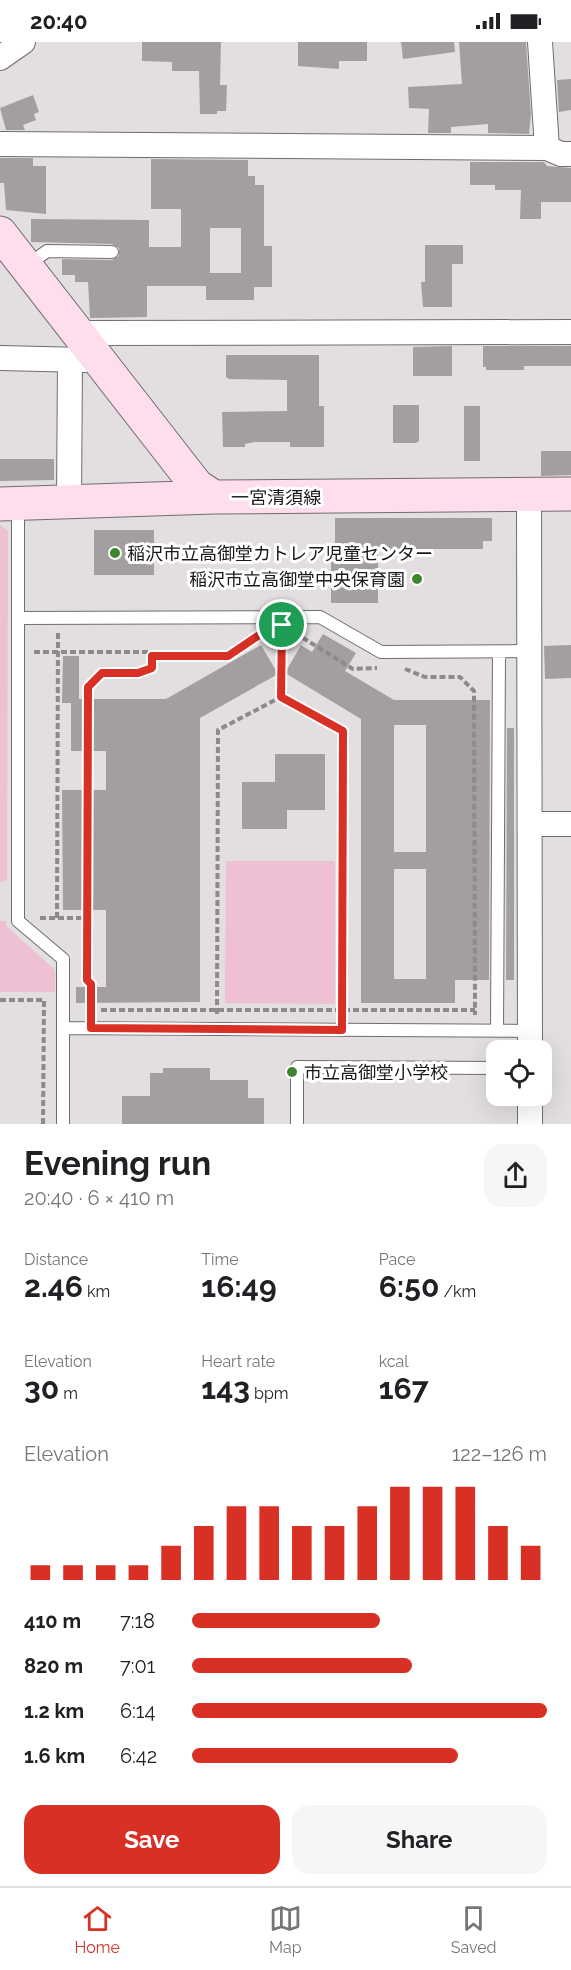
<!DOCTYPE html>
<html lang="en">
<head>
<meta charset="utf-8">
<style>
  :root { --surface:#fff; --page:#f6f6f6; --text:#202124; --muted:#757577; --line:#e0e0e0; --accent:#d93025 }
  body { margin:0; font-family:Raleway,"Noto Sans JP",sans-serif; background:var(--page); color:var(--text); height:100vh; display:flex; flex-direction:column; font-size:22px; white-space:nowrap }
  * { box-sizing:border-box; margin:0 }
  p { font-size:20px; color:var(--muted) }
  .icon { flex:none; width:33px; height:33px; fill:none; stroke:currentColor; stroke-width:2; stroke-linecap:round; stroke-linejoin:round }
  .map { position:relative; height:1082px; overflow:hidden }
  .details { display:flex; flex-direction:column; background:var(--surface); flex:1 }
  .details>* { flex:none }
  .fabs { position:absolute; left:486px; top:998px; display:grid; gap:12px }
  .fabs a { display:grid; place-items:center; width:66px; height:66px; border-radius:12px; background:var(--surface); box-shadow:0 6px 24px #0002; font-size:30px }
  .pin { position:absolute; display:grid; place-items:center; width:51px; height:51px; color:#fff; margin:-26px; border:3px solid #fff; border-radius:50%; box-shadow:0 2px 6px #0007 }
  .round { display:grid; place-items:center; flex:none; width:63px; height:63px; border-radius:18px; background:var(--page) }
  .head { display:flex; align-items:center; justify-content:space-between; height:102px; padding:0 24px }
  h1 { font-size:33px; font-weight:700; line-height:45px }
  .stats { display:grid; grid-template-columns:repeat(3,1fr); gap:9px; height:102px; padding:6px 24px }
  .stats div { display:grid; align-content:center }
  .stats b { font-size:30px; font-weight:700 }
  .stats small { font-size:16px; font-weight:400 }
  .stats p { font-size:16px }
  .chart { height:168px; padding:12px 24px }
  .chart p { display:flex; justify-content:space-between }
  .chart svg { width:100%; height:108px; margin-top:6px; stroke:var(--accent); stroke-width:6 }
  .action { display:flex; gap:12px; margin-top:auto; padding:12px 24px }
  .action a { flex:1; height:69px; border-radius:18px; background:var(--accent); color:#fff; font-size:24px; font-weight:700; line-height:69px; text-align:center }
  .action a+a { background:var(--page); color:var(--text) }
  ul { padding:0 24px; list-style:none; font-size:20px }
  li { display:grid; grid-template-columns:96px 72px 1fr; align-items:center; height:45px }
  li i { height:15px; border-radius:8px; background:var(--accent) }
  .status { display:flex; justify-content:space-between; align-items:center; height:42px; padding:0 30px; background:var(--surface); direction:ltr }
  .status svg { height:16px; fill:currentColor }
  .dock { display:flex; justify-content:space-around; align-items:center; height:84px; border-top:2px solid var(--line); background:var(--surface); font-size:16px; color:var(--muted) }
  .dock a { display:grid; justify-items:center; gap:3px }
  .dock .active { color:var(--accent) }
  .map>svg:first-child { display:block }
</style>
</head>
<body>
<div class="status"><b>20:40</b><svg viewBox="0 0 49 12"><path d="M0 12V9h3v3zM5 12V6h3v6zM10 12V3h3v9zM15 12V0h3v12zM26 1h20v11H26zM47 4h2v5h-2z"/></svg></div>
<div class="map">
<svg width="571" height="1082" viewBox="0 0 571 1082">
  <rect width="100%" height="100%" fill="#e3dee0"/>
  <!-- green -->
  <path fill="#efbfd4" d="M0,483L8,489L7,836L4,840H0Z
    M226,819H335V962L225,961Z
    M0,879H6V884L55,928V950H0Z"/>
  <!-- building -->
  <path fill="#a39fa1" fill-rule="evenodd" d="M142,0H221L220,43H227L226,69H217V72H200L199,29H172V20L142,19Z
    M298,0H367V19H339V27L298,24Z
    M401,0H454L455,10L403,17Z
    M459,0H526L531,72L529,92L488,91V82L451,85V91H428L429,67L409,66L408,45L462,42Z
    M571,37V68L559,70L557,38Z
    M33,53L39,70L34,72L36,78L23,83L25,88H6L0,66Z
    M0,116H33V124H46V172L6,168L4,141H0Z
    M151,117L248,118V134H255V143H264V204H272V245H254V258H206V244H147V275L90,276L88,240H75V233H62V217L112,218L119,214V206L112,202L31,200V177L149,178V205H181V167H151ZM210,186H241V231H210Z
    M470,120H544L547,124L571,126V160H541V177H520L521,148H495V143H470Z
    M425,203H463V222H452V265H423L421,240H425Z
    M452,304V334H413V305Z
    M483,304H571V324H524V328H486V325H483Z
    M226,313H319V364H324V405H290V400H255L245,402V405H223L222,370L287,369V338L229,337L226,335Z
    M393,363H419V399L416,401H393Z
    M464,364H480V419H464Z
    M541,409H571V433L541,434Z
    M0,417H54V438L0,439Z
    M335,476H492V499H483V507H378V561H331V509H335Z
    M94,488H154V533H94Z
    M323,592L356,611L345,629L394,658H490L489,938H455V961H361V677L285,631L301,603L312,610ZM394,683H426V810H394ZM394,827H426V937H394Z
    M261,603L278,632L200,676V960L76,961V945H106V868H63L62,748H106V709H71V661H62L63,614H79V657H166Z
    M571,603V636L545,637L544,604Z
    M507,686H514V938H506Z
    M275,712H325V768H287V787H242V740H275Z
    M163,1026H210V1038H248V1056H264V1082H122V1054H150V1031H163Z"/>
  <g fill="none" stroke-linecap="round" stroke-linejoin="round">
    <defs>
      <path id="lane" d="M28,223L47,209L112,210
        M18,462V879L63,917V1082
        M18,576L320,575L381,610L529,609
        M63,986L530,989
        M497,989L499,610
        M297,1082V1025L496,1026"/>
      <path id="street" d="M540,0L547,106
        M0,16L23,0
        M0,102L547,106L561,112H571
        M77,291L571,290
        M0,316L85,318
        M529,453L530,1008
        M69,461L70,318
        M530,782H571
        M530,1053V1082"/>
      <path id="secondary" d="M0,191L197,444L214,455
        M0,462L214,455L571,452"/>
    </defs>
    <!-- lane casing -->
    <use href="#lane" stroke="#716d6f" stroke-width="14"/>
    <!-- street casing -->
    <use href="#street" stroke="#716d6f" stroke-width="26"/>
    <!-- secondary casing -->
    <use href="#secondary" stroke="#716d6f" stroke-width="35"/>
    <!-- path -->
    <path stroke="#8d8a8b" stroke-width="4" stroke-dasharray="6 3" stroke-linecap="butt" d="M295,591L353,627L377,626
      M34,610H152V626L138,631H102L88,645L87,938L91,942V970
      M152,614H228L262,591
      M405,627L425,635H460L474,649L475,973
      M281,655V589
      M40,876H87
      M57,876L58,591
      M0,958H44
      M101,968H475
      M217,972L218,688L281,655L343,689L342,972
      M43,1082L44,958"/>
    <!-- lane -->
    <use href="#lane" stroke="#fff" stroke-width="12"/>
    <!-- street -->
    <use href="#street" stroke="#fff" stroke-width="24"/>
    <!-- secondary -->
    <use href="#secondary" stroke="#fedded" stroke-width="33"/>
  </g>
  <g fill="none" stroke-linecap="round" stroke-linejoin="round">
    <defs>
      <path id="route" d="M274,583H282L281,655L343,689L342,988L91,986V942L87,938L88,645L102,631H138L152,626V614H228Z"/>
    </defs>
    <!-- route casing -->
    <use href="#route" stroke="#fff" stroke-width="12"/>
    <!-- route -->
    <use href="#route" stroke="#d93025" stroke-width="8"/>
  </g>
  <!-- markers -->
  <g fill="#3e862d" stroke="#fff" stroke-width="2">
    <circle cx="115" cy="511" r="6"/>
    <circle cx="417" cy="537" r="6"/>
    <circle cx="292" cy="1030" r="6"/>
  </g>
  <g text-anchor="middle" dominant-baseline="central" stroke-width="6" stroke-linejoin="round" paint-order="stroke">
    <!-- street labels -->
    <g font-size="18" fill="#191818" stroke="#fff">
      <text x="276" y="455">一宮清須線</text>
    </g>
    <!-- poi labels -->
    <g font-size="18" fill="#191818" stroke="#fff" text-anchor="start">
      <text x="127" y="511">稲沢市立高御堂カトレア児童センター</text>
      <text x="405" y="537" text-anchor="end">稲沢市立高御堂中央保育園</text>
      <text x="304" y="1030">市立高御堂小学校</text>
    </g>
  </g>
</svg>
<div class="fabs">
<a><svg class="icon" aria-label="locate" viewBox="0 0 24 24"><circle cx="12" cy="12" r="6"/><path d="M12 2v4M12 18v4M2 12h4M18 12h4"/></svg></a>
</div>
<div class="pin" style="left:282px;top:583px;background:#1e9e55"><svg class="icon" aria-label="arrive" viewBox="0 0 24 24"><path d="M6 21V4h12l-3 4 3 4H6"/></svg></div>
</div>
<section class="details">
<div class="head"><div><h1>Evening run</h1><p>20:40 · 6 × 410 m</p></div><a class="round"><svg class="icon" aria-label="share" viewBox="0 0 24 24"><path d="M12 15V3M7 8l5-5 5 5M5 13v7h14v-7"/></svg></a></div>
<div class="stats">
<div><p>Distance</p><b>2.46<small> km</small></b></div>
<div><p>Time</p><b>16:49</b></div>
<div><p>Pace</p><b>6:50<small> /km</small></b></div>
</div>
<div class="stats">
<div><p>Elevation</p><b>30<small> m</small></b></div>
<div><p>Heart rate</p><b>143<small> bpm</small></b></div>
<div><p>kcal</p><b>167</b></div>
</div>
<div class="chart"><p><span>Elevation</span>122–126 m</p>
<svg viewBox="0 0 160 44" preserveAspectRatio="none"><path d="M5 44V38M15 44V38M25 44V38M35 44V38M45 44V30M55 44V22M65 44V14M75 44V14M85 44V22M95 44V22M105 44V14M115 44V6M125 44V6M135 44V6M145 44V22M155 44V30"/></svg>
</div>
<ul>
<li><b>410 m</b>7:18<i style="width:53%"></i></li>
<li><b>820 m</b>7:01<i style="width:62%"></i></li>
<li><b>1.2 km</b>6:14<i style="width:100%"></i></li>
<li><b>1.6 km</b>6:42<i style="width:75%"></i></li>
</ul>
<div class="action"><a>Save</a><a>Share</a></div>
</section>
<nav class="dock">
<a class="active"><svg class="icon" aria-label="home" viewBox="0 0 24 24"><path d="M3 11l9-7 9 7M6 9v11h12V9"/></svg>Home</a>
<a><svg class="icon" aria-label="map" viewBox="0 0 24 24"><path d="M3 6l6-2 6 2 6-2v14l-6 2-6-2-6 2zM9 4v14M15 6v14"/></svg>Map</a>
<a><svg class="icon" aria-label="saved" viewBox="0 0 24 24"><path d="M7 4h10v16l-5-4-5 4z"/></svg>Saved</a>
</nav>
</body>
</html>
